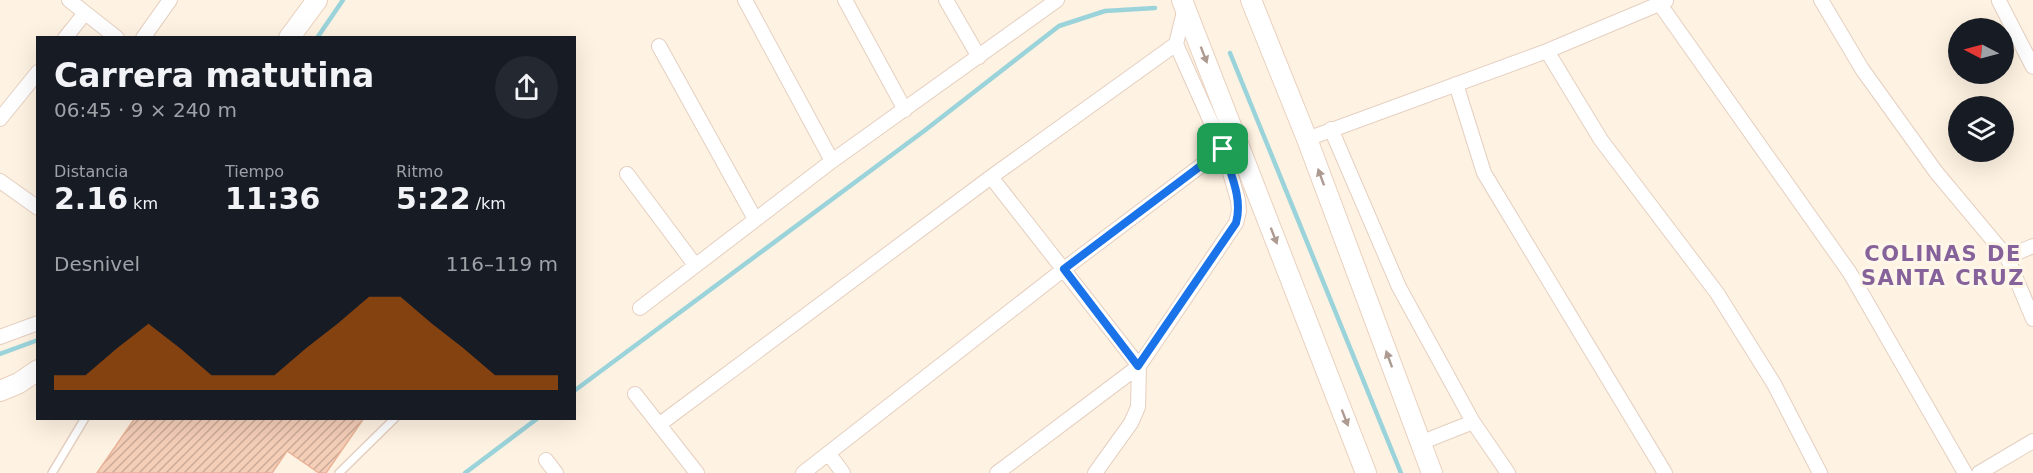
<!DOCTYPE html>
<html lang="es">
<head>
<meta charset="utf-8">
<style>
  :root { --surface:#171b24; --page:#242831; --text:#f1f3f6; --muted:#9ea1a6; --accent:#b45309 }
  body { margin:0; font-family:"DejaVu Sans",sans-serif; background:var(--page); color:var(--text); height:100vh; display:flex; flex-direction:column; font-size:22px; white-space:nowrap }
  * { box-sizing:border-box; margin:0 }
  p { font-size:20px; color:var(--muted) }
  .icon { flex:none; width:33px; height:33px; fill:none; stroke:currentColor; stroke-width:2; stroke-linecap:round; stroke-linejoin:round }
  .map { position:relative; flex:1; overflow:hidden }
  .sheet { position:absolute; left:36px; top:36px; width:540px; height:384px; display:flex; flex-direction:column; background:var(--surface); border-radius:0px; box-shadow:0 6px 24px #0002 }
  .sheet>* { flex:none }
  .needle { width:39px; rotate:276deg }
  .controls { position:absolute; left:1948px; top:18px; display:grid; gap:12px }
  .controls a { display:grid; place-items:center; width:66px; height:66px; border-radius:50%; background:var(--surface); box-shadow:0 6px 24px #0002; font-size:30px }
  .pin { position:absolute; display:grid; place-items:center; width:51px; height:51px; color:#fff; margin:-26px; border-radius:12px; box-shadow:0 3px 9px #0006 }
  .round { display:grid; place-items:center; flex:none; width:63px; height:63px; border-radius:32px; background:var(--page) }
  .headline { display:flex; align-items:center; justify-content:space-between; height:102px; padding:0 18px }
  h1 { font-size:33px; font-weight:600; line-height:45px }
  .figures { display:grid; grid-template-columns:repeat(3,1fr); gap:9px; height:102px; padding:6px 18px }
  .figures div { display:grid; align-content:center }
  .figures b { font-size:30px; font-weight:600 }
  .figures small { font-size:16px; font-weight:400 }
  .figures p { font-size:16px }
  .chart { height:168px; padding:12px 18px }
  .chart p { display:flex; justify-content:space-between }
  .chart svg { width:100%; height:108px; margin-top:6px; fill:var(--accent); opacity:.7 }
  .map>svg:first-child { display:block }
</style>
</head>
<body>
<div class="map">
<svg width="2033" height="473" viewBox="0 0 2033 473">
  <defs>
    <pattern id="building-hatch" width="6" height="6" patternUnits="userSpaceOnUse" patternTransform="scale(1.5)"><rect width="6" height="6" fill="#f5ceb8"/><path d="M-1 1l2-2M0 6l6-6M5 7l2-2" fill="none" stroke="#cbaa97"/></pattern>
  </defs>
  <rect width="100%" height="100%" fill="#fef2e2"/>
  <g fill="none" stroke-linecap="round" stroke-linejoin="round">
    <!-- stream -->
    <path stroke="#9bd3db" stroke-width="4.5" d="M317,38L343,0
      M1230,53L1401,473
      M0,354L38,340
      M574,391L924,131L1059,26L1105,11L1155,8
      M465,473L538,418"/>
  </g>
  <!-- building -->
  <path fill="url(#building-hatch)" stroke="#e9b397" stroke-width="1.5" d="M135,418H364L326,473H319L287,451L272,473H97Z"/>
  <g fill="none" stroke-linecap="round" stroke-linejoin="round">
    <defs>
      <path id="service" d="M52,473L85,418
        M339,473L395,418"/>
      <path id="minor" d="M69,0L117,38
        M745,0L832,161
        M845,0L905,110
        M946,0L979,57
        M1821,0L1862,69L1936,172L2007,257L2033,319
        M1999,1L2033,67
        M1659,3L1850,273L1965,473
        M65,38L85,13
        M143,38L170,0
        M659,46L755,219
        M1547,51L1601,140L1717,293L1774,384L1820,473
        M1456,84L1484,173L1665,473
        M0,119L38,72
        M1331,129L1399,287L1473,422L1508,473
        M1307,139L1547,51L1666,1
        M627,174L695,265
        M991,177L1139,366L1138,407L1131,423L1095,473
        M0,181L38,208
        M2007,257L2033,246
        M640,308L832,161L1057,0
        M0,337L38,323
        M635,394L697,473
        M660,424L991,177L1176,44
        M1420,443L1473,422
        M829,454L843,473
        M546,460L556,473
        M803,473L1064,269L1223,149
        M997,473L1139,366L1236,223L1239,211L1238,200L1223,149L1176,44L1185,8
        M1979,473L2033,441"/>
      <path id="secondary" d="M1182,0L1366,473
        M1251,0L1307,139L1432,473
        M289,38L317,0
        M0,391L19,383L38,370"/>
    </defs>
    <!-- service casing -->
    <use href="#service" stroke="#e5cfc0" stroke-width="10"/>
    <!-- minor casing -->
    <use href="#minor" stroke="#e5cfc0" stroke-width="16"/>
    <!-- secondary casing -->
    <use href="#secondary" stroke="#ead0bd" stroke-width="22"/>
    <!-- service -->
    <use href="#service" stroke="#fff" stroke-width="7"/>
    <!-- minor -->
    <use href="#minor" stroke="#fff" stroke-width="14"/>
    <!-- secondary -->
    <use href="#secondary" stroke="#fff" stroke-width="20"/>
  </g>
  <!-- one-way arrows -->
  <defs><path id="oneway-solid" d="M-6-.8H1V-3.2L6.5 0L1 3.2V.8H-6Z" transform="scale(1.5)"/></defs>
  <g fill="#ad9a91">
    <use href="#oneway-solid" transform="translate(1204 55) rotate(69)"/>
    <use href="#oneway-solid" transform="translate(1321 177) rotate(-110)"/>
    <use href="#oneway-solid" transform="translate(1274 236) rotate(69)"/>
    <use href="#oneway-solid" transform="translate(1389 359) rotate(-110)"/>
    <use href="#oneway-solid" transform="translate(1345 418) rotate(69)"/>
  </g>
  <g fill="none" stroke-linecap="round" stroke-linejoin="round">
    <defs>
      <path id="route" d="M1223,149C1230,173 1243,198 1236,223L1138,366L1064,269Z"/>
    </defs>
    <!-- route casing -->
    <use href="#route" stroke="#fff" stroke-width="12"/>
    <!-- route -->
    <use href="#route" stroke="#1a73e8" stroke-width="8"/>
  </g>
  <g text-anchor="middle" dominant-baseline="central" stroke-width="6" stroke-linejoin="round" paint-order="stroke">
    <!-- district labels -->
    <g font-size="21" font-weight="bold" letter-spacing="1.5" fill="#86629b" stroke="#fff6ea">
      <text x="1943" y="254">COLINAS DE<tspan x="1943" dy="24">SANTA CRUZ</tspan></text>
    </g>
  </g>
</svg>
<div class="controls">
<a><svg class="needle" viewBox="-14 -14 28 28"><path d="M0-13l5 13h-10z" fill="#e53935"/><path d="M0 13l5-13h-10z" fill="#9ea1a6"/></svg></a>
<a><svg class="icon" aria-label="layers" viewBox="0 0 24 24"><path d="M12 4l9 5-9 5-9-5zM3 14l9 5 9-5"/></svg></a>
</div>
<div class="pin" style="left:1223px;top:149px;background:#1e9e55"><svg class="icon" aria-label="arrive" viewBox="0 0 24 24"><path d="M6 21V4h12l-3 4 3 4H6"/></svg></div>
<section class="sheet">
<div class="headline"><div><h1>Carrera matutina</h1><p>06:45 · 9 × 240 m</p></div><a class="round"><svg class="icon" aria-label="share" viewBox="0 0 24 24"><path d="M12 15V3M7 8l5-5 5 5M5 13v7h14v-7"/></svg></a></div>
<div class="figures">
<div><p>Distancia</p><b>2.16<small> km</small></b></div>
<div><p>Tiempo</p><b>11:36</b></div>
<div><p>Ritmo</p><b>5:22<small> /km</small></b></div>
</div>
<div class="chart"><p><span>Desnivel</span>116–119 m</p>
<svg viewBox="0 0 160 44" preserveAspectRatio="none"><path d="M0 44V38L10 38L20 27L30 17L40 27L50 38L60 38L70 38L80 27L90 17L100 6L110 6L120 17L130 27L140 38L150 38L160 38V44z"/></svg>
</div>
</section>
</div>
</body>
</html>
